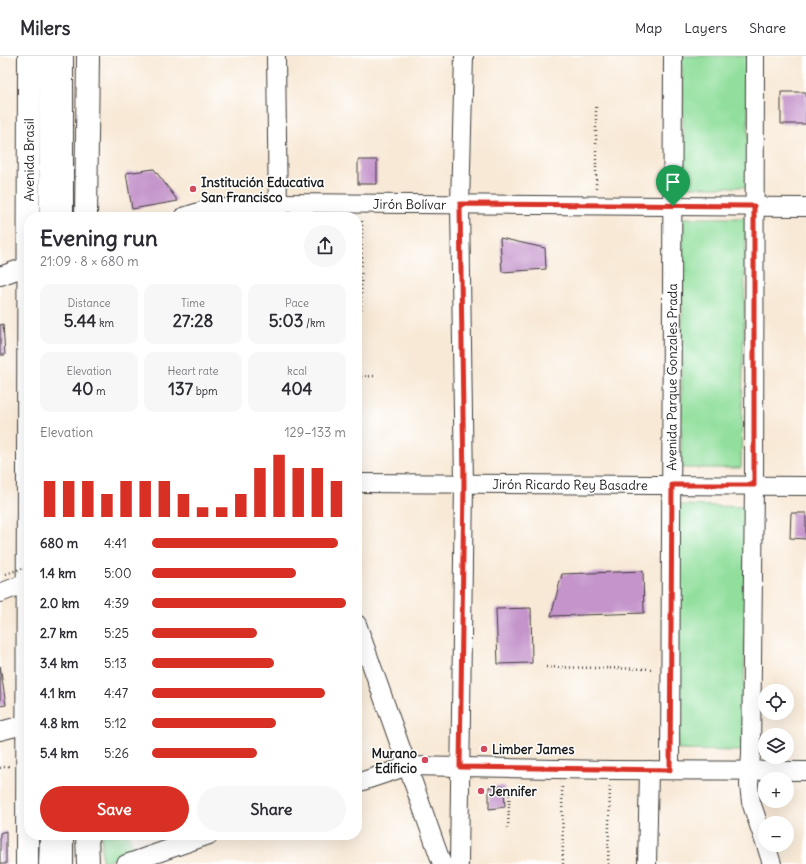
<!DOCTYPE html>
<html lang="en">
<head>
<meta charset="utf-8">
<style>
  :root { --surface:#fff; --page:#f7f7f7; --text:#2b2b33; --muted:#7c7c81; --line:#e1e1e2; --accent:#d93025 }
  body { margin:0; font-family:Delius,sans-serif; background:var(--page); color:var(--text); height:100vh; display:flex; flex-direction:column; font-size:15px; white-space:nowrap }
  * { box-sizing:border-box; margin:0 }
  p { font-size:13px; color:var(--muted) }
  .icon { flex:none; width:22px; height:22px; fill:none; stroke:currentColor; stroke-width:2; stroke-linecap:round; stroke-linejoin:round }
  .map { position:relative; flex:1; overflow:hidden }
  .side { position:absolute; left:24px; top:156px; width:338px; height:628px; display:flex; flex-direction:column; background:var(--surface); border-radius:16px; box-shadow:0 4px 16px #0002 }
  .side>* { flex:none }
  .buttons { position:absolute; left:758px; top:628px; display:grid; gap:8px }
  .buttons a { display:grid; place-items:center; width:36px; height:36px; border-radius:50%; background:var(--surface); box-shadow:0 4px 16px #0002; font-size:20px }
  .pin { position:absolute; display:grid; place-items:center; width:34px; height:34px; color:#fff; margin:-41px -17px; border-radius:50% 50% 50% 0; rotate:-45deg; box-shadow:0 0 4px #0007 }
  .pin .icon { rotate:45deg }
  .round { display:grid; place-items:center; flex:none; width:42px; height:42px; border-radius:21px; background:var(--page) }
  .summary { display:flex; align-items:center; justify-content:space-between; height:68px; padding:0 16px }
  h1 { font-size:22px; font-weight:700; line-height:30px }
  .metrics { display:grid; grid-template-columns:repeat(3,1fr); gap:6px; height:68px; padding:4px 16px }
  .metrics div { display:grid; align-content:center; border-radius:10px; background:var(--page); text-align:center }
  .metrics b { font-size:17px; font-weight:700 }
  .metrics small { font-size:11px; font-weight:400 }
  .metrics p { font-size:11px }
  .chart { height:112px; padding:8px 16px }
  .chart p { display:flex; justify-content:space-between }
  .chart svg { width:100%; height:72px; margin-top:4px; stroke:var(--accent); stroke-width:6 }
  .cta { display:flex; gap:8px; margin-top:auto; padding:8px 16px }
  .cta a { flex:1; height:46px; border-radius:24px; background:var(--accent); color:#fff; font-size:16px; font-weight:700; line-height:46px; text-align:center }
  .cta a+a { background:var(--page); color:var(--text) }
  ul { padding:0 16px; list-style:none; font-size:13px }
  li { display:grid; grid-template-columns:64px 48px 1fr; align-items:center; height:30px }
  li i { height:10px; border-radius:5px; background:var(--accent) }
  header { display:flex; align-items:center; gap:24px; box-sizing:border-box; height:56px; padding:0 20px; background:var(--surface); border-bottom:1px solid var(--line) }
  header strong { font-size:19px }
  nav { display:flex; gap:22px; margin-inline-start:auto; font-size:14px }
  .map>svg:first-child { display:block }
</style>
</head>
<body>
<header>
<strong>Milers</strong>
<nav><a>Map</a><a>Layers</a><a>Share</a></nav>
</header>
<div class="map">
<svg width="806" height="808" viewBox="0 0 806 808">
  <rect width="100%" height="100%" fill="#fff"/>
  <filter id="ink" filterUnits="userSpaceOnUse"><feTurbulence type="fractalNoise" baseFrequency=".025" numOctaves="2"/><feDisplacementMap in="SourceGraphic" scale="8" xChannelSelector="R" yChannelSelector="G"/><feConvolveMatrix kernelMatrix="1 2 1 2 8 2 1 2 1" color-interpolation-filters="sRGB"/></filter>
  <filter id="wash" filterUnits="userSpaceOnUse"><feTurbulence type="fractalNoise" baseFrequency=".012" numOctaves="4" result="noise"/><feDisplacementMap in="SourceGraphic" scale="16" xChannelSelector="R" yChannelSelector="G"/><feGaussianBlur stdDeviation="0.9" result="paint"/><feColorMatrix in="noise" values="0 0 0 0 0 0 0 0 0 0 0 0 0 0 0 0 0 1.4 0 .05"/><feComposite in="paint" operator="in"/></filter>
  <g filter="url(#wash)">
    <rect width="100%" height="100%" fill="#f8e9d6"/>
    <!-- green -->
    <path fill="#92df9d" stroke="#577e5c" d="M682,0H747L749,131H684Z
      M683,162H746L741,412H681Z
      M679,449L747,451L743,695L678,694Z
      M102,779H129L134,796L102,807Z"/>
    <g id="blocks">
      <!-- building -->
      <path fill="#c494cb" d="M781,36H806V68H781Z
        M358,104H377V128H358Z
        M154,113L178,145L132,153L126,117Z
        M500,182L545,192L546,213L502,216Z
        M3,268L5,299H0V269Z
        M791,457H806V483L790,482Z
        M643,515L644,557L551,560L562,518Z
        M531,552L532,607L498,608L496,553Z
        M0,610L6,649L0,650Z
        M504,730L505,751L489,753V731Z
        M6,775V808H0V777Z"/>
    </g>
  </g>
  <g filter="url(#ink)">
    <use href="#blocks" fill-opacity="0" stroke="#3d3b38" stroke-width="1"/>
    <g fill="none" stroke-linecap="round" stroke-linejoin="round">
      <defs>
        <g id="minor">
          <path d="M48,0L49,161"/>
          <path d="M64,0V161"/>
          <path d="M276,0L278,161"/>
          <path d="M755,0L754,429L751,698L749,729L751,746L765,787"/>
          <path id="s1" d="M183,161L205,154L278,147L806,151"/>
          <path d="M0,220L28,210"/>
          <path id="s2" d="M357,427L806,430"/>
          <path d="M0,537L29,526"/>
          <path d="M357,568L442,808"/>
          <path d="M0,675L27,668"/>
          <path id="s3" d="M670,714L673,0"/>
          <path d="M357,727L408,710L610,714L806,715"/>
          <path d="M766,789L772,808"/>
          <path d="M48,808L49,779"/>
          <path d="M64,808V779"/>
          <path d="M126,808L209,779"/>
          <path d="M459,808L464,428L460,148L464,0"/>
          <path d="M647,808L649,714"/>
        </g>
        <g id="major">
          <path d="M86,161L88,0"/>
          <path d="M87,779L88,808"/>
          <path id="s4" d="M27,808L29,0"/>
        </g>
      </defs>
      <!-- minor casing -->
      <use href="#minor" stroke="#3d3b38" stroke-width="20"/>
      <!-- major casing -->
      <use href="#major" stroke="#3d3b38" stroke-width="24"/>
      <!-- path -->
      <path stroke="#3d3b38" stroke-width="2.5" stroke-dasharray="1 3" stroke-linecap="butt" d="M596,132V49
        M361,254L362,165
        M357,321L374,320
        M546,611L654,613
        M0,712L9,710
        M562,731L563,808
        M508,772L510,728
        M608,808L610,731"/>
      <!-- minor -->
      <use href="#minor" stroke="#fff" stroke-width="18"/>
      <!-- major -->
      <use href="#major" stroke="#fff" stroke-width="22"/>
      <!-- path-bridge -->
      <path stroke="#3d3b38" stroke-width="2.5" stroke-dasharray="1 3" stroke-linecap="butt" d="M6,518L29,510"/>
    </g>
  </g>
  <g fill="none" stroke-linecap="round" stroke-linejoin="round" filter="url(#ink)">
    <defs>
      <path id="route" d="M460,148L754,150V429H672L670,714L460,711L464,428Z"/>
    </defs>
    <!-- route casing -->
    <use href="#route" stroke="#fff" stroke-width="8"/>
    <!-- route -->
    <use href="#route" stroke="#d93025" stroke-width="5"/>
  </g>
  <!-- markers -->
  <g fill="#d1495b" stroke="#fff" stroke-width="1.5">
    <circle cx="193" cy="133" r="4"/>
    <circle cx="484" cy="693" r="4"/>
    <circle cx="425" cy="704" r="4"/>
    <circle cx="481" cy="735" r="4"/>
  </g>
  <g text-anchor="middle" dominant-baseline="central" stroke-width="3" stroke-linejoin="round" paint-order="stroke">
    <!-- street labels -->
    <g font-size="13" fill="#1c1c1c" stroke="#fff">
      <text stroke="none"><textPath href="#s4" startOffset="704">Avenida Brasil</textPath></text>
      <text stroke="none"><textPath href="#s1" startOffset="228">Jirón Bolívar</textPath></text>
      <text stroke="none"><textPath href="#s3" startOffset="393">Avenida Parque Gonzales Prada</textPath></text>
      <text stroke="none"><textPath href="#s2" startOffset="213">Jirón Ricardo Rey Basadre</textPath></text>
    </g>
    <!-- poi labels -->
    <g font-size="13" font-weight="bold" fill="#1c1c1c" stroke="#fff" text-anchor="start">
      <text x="201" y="126">Institución Educativa<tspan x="201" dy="15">San Francisco</tspan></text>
      <text x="492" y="693">Limber James</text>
      <text x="417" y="697" text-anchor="end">Murano<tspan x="417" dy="15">Edificio</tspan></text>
      <text x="489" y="735">Jennifer</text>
    </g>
  </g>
</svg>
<div class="buttons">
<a><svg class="icon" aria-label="locate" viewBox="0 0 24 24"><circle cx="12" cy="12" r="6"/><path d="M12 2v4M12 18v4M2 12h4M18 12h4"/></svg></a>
<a><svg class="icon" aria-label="layers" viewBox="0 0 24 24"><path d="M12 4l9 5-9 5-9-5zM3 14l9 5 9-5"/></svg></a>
<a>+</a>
<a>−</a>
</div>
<div class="pin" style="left:673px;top:150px;background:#1e9e55"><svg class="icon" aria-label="arrive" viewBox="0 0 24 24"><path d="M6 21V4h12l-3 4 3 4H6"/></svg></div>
<section class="side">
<div class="summary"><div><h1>Evening run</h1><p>21:09 · 8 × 680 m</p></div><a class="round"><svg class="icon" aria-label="share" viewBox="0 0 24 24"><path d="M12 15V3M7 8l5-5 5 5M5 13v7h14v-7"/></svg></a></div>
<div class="metrics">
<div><p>Distance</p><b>5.44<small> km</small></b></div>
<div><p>Time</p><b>27:28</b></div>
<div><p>Pace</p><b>5:03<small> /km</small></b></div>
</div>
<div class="metrics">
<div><p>Elevation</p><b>40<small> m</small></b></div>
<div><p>Heart rate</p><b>137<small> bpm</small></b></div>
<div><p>kcal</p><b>404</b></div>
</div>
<div class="chart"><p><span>Elevation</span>129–133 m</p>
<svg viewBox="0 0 160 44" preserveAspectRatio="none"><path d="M5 44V22M15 44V22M25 44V22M35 44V30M45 44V22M55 44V22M65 44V22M75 44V30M85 44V38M95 44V38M105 44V30M115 44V14M125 44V6M135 44V14M145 44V14M155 44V22"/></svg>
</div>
<ul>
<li><b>680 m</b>4:41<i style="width:96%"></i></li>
<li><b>1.4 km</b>5:00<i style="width:74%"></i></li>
<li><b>2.0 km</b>4:39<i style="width:100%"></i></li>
<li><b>2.7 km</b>5:25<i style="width:54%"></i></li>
<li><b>3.4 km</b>5:13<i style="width:63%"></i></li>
<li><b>4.1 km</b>4:47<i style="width:89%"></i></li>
<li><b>4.8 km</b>5:12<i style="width:64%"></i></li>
<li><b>5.4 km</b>5:26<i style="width:54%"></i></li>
</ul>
<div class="cta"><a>Save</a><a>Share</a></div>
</section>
</div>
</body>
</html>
